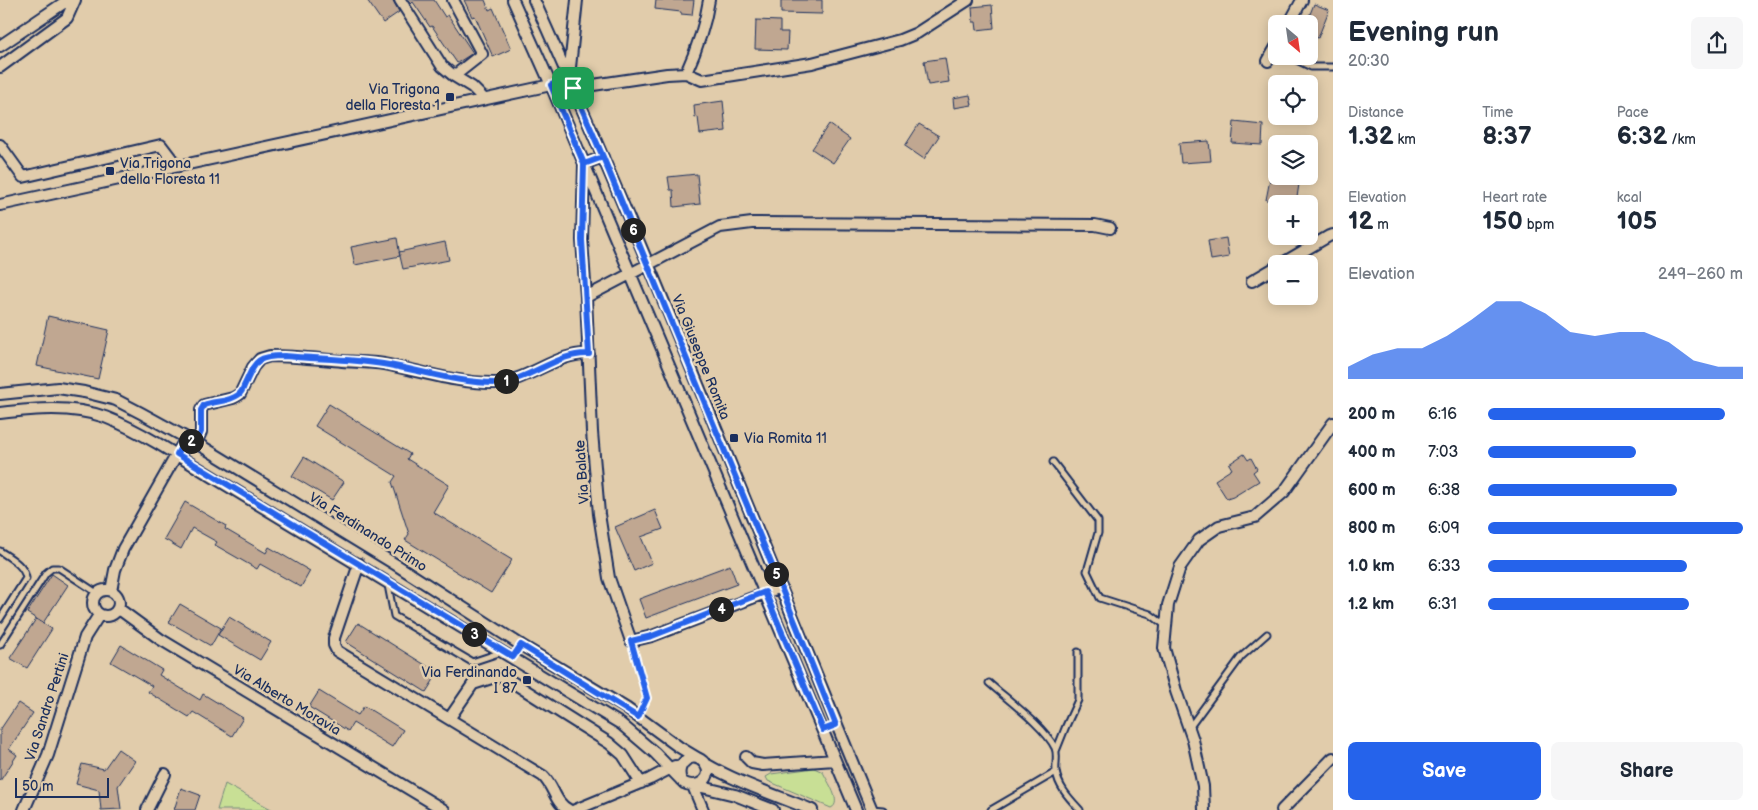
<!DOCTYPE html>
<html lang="en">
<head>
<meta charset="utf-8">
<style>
  :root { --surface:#fff; --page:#f6f6f7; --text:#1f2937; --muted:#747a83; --accent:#2563eb }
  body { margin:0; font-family:"Balsamiq Sans",sans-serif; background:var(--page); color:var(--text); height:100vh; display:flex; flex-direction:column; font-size:19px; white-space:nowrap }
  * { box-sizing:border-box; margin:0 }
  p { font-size:16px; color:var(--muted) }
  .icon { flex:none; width:28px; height:28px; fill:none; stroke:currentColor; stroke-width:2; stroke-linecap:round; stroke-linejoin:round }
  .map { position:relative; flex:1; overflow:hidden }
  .panel { display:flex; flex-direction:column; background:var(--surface); width:425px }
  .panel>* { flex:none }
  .needle { width:32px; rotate:151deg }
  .buttons { position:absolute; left:1268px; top:15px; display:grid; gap:10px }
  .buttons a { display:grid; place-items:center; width:50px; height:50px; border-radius:8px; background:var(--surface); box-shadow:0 2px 12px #0003; font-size:25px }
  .scale { position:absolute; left:15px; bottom:12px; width:94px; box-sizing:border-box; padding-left:5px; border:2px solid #1b2f5e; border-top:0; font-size:14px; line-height:18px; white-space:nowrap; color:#1b2f5e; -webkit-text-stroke:4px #e1ccab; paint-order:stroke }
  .pin { position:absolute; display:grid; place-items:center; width:42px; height:42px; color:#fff; margin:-21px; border-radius:10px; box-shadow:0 2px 8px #0006 }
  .km { position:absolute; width:25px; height:25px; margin:-12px; border-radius:50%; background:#222; color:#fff; font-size:14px; line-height:25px; text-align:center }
  .round { display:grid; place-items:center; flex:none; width:52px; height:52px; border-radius:8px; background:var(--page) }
  .overview { display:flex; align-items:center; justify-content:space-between; height:85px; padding:0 15px }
  h1 { font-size:28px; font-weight:700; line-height:38px }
  .figures { display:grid; grid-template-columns:repeat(3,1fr); gap:8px; height:85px; padding:5px 15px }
  .figures div { display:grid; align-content:center }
  .figures b { font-size:25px; font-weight:700 }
  .figures small { font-size:14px; font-weight:400 }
  .figures p { font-size:14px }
  .chart { height:140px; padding:10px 15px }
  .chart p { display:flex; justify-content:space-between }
  .chart svg { width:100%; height:90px; margin-top:5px; fill:var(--accent); opacity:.7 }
  .action { display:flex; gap:10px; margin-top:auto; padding:10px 15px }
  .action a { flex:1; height:58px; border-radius:8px; background:var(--accent); color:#fff; font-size:20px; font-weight:700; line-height:58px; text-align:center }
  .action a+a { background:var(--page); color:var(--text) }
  ul { padding:0 15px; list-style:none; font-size:16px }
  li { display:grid; grid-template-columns:80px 60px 1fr; align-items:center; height:38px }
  li i { height:12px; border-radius:6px; background:var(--accent) }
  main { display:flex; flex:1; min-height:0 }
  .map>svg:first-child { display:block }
</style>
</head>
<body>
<main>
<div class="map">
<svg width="1333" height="810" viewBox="0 0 1333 810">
  <rect width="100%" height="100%" fill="#e1ccab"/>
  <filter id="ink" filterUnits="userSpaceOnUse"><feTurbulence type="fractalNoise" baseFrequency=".02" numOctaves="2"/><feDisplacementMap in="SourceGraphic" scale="10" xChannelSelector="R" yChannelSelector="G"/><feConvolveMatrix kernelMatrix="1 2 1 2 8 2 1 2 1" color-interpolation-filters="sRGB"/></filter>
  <g filter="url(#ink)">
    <!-- green -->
    <path fill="#c8df95" stroke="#72877a" d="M814,768L823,772C827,781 843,803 831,808L768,781L766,777L771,774Z
      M225,784L273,810H274H217Z"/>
    <!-- building -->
    <path fill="#c0a791" stroke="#1b2f5e" d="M367,0H393L399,12L383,23Z
      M408,0H434L445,17L448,15L473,53L457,63L432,26L430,27L413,2L411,4Z
      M464,0H485L489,10L493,8L511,49L493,57L475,16L472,17Z
      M656,0H694L692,15L681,14V12L655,9Z
      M781,0H822V14L781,13Z
      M1314,4L1329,10L1318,38L1309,34V24H1306Z
      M992,5L994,28L977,30L976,22H973L972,7Z
      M756,20L780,21V32H788L787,50L755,49Z
      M945,58L949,82L928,85L924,61Z
      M970,95L972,105L954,108L953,98Z
      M723,101L726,131L700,134L698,117L695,118L694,105Z
      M1234,122L1263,125L1262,145L1232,143Z
      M829,124L850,139L833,163L812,149Z
      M919,124L939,136L924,159L905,146Z
      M1209,141L1211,161L1181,163L1179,143Z
      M697,174L700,204L674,207L673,190H670L668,177Z
      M1270,179L1299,184L1296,204L1266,200Z
      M397,238L400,256L355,265L351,247Z
      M1226,238L1229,257L1211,260L1208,241Z
      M445,242L449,260L403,269L399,252Z
      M48,316L109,330L98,379L37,366Z
      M329,404L410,454L407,459L449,485L433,512L512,560L491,593L405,540L409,534L392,482L396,476L315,426Z
      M1244,454L1248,460L1251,458L1257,469L1253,472L1259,481L1233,497L1227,499L1215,480L1232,469L1229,464Z
      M304,457L344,482L332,500L292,476Z
      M185,502L226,526L225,529L266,553L269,547L310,571L301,587L260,564L257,569L215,545L217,542L192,528L181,549L164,539Z
      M655,510L663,529L641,537L652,563L634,571L615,527Z
      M730,565L737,584L646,618L639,599Z
      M52,574L68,585L43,623L27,613Z
      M180,604L221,628L211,646L169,622Z
      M229,617L271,642L260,660L218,635Z
      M36,619L52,629L27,668L10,658Z
      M358,623L438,673L426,692L346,642Z
      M121,645L162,670L159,675L200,700L203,694L243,718L232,736L193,712L189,717L148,692L152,686L111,662Z
      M319,691L358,715L364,706L403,730L392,747L353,723L348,731L309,707Z
      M18,703L33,713L9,749L17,755L0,781V730Z
      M118,749L135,761L118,786L121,809L101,810L99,790L76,784L82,764L104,769Z
      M181,788L200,795L195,810H174Z"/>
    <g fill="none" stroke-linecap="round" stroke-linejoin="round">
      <defs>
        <path id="lane" d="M1288,56L1311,67H1333
          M1053,462L1098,521V533L1087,571L1100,598L1150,614L1166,626
          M0,551C10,558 24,565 26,578L0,619
          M388,585L394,616L472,662L502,652
          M0,645L46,573L52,568H59L97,593
          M989,683C1008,700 1045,727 1055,748C1058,755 1055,764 1056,771C1058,787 1070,799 1080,810
          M1189,728L1241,657L1267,634
          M1056,751L1066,726L1078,700V652
          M872,809L883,810
          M991,810L1056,772"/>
        <path id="street" d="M400,0L442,66L454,76L472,87L484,99
          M453,0L482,54L454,76
          M513,0L551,85L856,810
          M534,0C654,267 760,540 872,810
          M1289,24L1302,0
          M0,46L68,0
          M1268,61L1276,47
          M0,67L67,18L75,0
          M686,73C697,49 705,26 709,0
          M569,77L577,0
          M573,88L667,74L686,73L702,80L812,63L900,40L917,33L968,0
          M0,145L23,177L161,145L177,166
          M0,205L551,85L569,78
          M1281,264L1329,236L1333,235
          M1252,281L1276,267
          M586,297L582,240L584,164L603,157
          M0,394L58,388L84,392L116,400L141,413L203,447L398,566L521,645L626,708L679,747L699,759
          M0,413C34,409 71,405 105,417C123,424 140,433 157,443L621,724L655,753L684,783C697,790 715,778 705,764C694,749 674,763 681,780
          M196,443L201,432V410L204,405L233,398L240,394L253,367L260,359L270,356C294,356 318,359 342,361C356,362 370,362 384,364C419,371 460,384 496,383C529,381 557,352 589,354
          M359,564L334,638V645L337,651L543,776C554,786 555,804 569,810
          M781,587L652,636L631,641L609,578L599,514L592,432L586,297L720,227L752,223L1095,225L1110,228
          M93 603a13 13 0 1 1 26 0a13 13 0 1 1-26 0Z
          M111,591L115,570L123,549L186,438
          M119,609L160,639L444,810
          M449,719L473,684L501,675L609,743L623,755L641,783
          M746,757L752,763L763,765L835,760
          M704,763C738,783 776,795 812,810
          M693,786L703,810
          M698,786L735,795L773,810
          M24,810L48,755L85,637L99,615
          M147,810L165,774
          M575,810L650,779L675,766
          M1204,810L1203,786L1193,740L1176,691L1164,648L1168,605L1180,567L1199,540L1219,526L1255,517L1284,492L1333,423
          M1282,810L1333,758"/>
      </defs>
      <!-- lane casing -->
      <use href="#lane" stroke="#1b2f5e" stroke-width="9"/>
      <!-- street casing -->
      <use href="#street" stroke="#1b2f5e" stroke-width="14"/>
      <!-- path -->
      <path stroke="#1b2f5e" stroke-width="2.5" stroke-dasharray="1 4" stroke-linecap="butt" d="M634,652L647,698L642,709"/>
      <!-- lane -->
      <use href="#lane" stroke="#e1ccab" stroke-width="5"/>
      <!-- street -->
      <use href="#street" stroke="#e1ccab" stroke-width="10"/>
    </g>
  </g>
  <g fill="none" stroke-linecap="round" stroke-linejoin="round" filter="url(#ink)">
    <defs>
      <path id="route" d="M573,88L603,157L584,164L582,240L589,354C557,352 529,382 495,383C457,383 420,370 383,364C351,359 316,359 284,356C255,356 256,361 244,386C243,389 241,393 238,395C229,402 214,401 204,405L201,410V432L196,443L186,438L177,454L513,657L521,645L638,717L647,698L631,641L652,636L765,592L823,730L836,725L781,587L603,157L584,164L551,85L569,78L573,88"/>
    </defs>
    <!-- route casing -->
    <use href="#route" stroke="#fff" stroke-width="10"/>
    <!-- route -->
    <use href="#route" stroke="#2563eb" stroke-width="6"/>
  </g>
  <!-- markers -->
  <g fill="#1b2f5e" stroke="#e1ccab" stroke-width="2">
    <rect x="445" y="92" width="10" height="10" rx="2.5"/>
    <rect x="105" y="166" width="10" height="10" rx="2.5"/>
    <rect x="729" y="433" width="10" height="10" rx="2.5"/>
    <rect x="522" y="675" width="10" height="10" rx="2.5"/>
  </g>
  <g text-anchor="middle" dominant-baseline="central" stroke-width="5" stroke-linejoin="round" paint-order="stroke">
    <!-- poi labels -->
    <g font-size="14" fill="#1b2f5e" stroke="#e1ccab" text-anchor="end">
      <text x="440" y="89">Via Trigona<tspan x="440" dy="16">della Floresta 1</tspan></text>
      <text x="120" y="163" text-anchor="start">Via Trigona<tspan x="120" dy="16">della Floresta 11</tspan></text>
      <text x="744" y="438" text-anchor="start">Via Romita 11</text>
      <text x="517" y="672">Via Ferdinando<tspan x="517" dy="16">I 87</tspan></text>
    </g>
    <!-- street labels -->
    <g font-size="14" fill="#1b2f5e" stroke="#e1ccab">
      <text transform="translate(701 357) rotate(68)">Via Giuseppe Romita</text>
      <text transform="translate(582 472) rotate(-94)">Via Balate</text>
      <text transform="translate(368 532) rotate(32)">Via Ferdinando Primo</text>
      <text transform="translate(287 700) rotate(31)">Via Alberto Moravia</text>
      <text transform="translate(47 707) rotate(-72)">Via Sandro Pertini</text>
    </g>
  </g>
</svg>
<div class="buttons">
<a><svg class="needle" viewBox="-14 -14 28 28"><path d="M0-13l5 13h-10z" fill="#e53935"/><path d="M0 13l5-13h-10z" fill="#747a83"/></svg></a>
<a><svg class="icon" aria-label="locate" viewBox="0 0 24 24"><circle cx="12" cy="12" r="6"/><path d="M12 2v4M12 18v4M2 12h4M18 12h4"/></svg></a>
<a><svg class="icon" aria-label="layers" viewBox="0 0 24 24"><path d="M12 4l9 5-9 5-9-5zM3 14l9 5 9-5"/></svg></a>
<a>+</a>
<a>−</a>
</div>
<div class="scale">50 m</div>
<div class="pin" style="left:573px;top:88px;background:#1e9e55"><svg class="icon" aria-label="arrive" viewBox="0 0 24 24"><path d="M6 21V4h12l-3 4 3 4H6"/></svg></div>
<b class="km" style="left:506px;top:381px">1</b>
<b class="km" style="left:191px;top:441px">2</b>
<b class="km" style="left:474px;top:634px">3</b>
<b class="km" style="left:721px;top:609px">4</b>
<b class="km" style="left:776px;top:574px">5</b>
<b class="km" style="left:633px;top:230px">6</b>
</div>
<section class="panel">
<div class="overview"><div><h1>Evening run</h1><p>20:30</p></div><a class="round"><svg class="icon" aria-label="share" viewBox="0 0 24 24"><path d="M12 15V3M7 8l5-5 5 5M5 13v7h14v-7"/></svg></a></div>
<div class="figures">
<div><p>Distance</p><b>1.32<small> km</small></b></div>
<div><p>Time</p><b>8:37</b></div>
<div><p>Pace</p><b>6:32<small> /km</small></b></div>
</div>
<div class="figures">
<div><p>Elevation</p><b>12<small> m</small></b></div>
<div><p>Heart rate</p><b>150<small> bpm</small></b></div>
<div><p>kcal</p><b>105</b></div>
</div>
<div class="chart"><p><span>Elevation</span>249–260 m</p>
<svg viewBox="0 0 160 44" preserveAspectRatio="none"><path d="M0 44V38L10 32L20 29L30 29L40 23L50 15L60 6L70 6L80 12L90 21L100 23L110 21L120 21L130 26L140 35L150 38L160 38V44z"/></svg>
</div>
<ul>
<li><b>200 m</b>6:16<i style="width:93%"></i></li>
<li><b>400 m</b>7:03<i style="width:58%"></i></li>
<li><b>600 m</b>6:38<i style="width:74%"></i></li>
<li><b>800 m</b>6:09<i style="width:100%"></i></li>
<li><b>1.0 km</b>6:33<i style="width:78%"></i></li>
<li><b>1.2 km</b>6:31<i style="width:79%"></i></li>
</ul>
<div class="action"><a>Save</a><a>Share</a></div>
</section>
</main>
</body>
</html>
